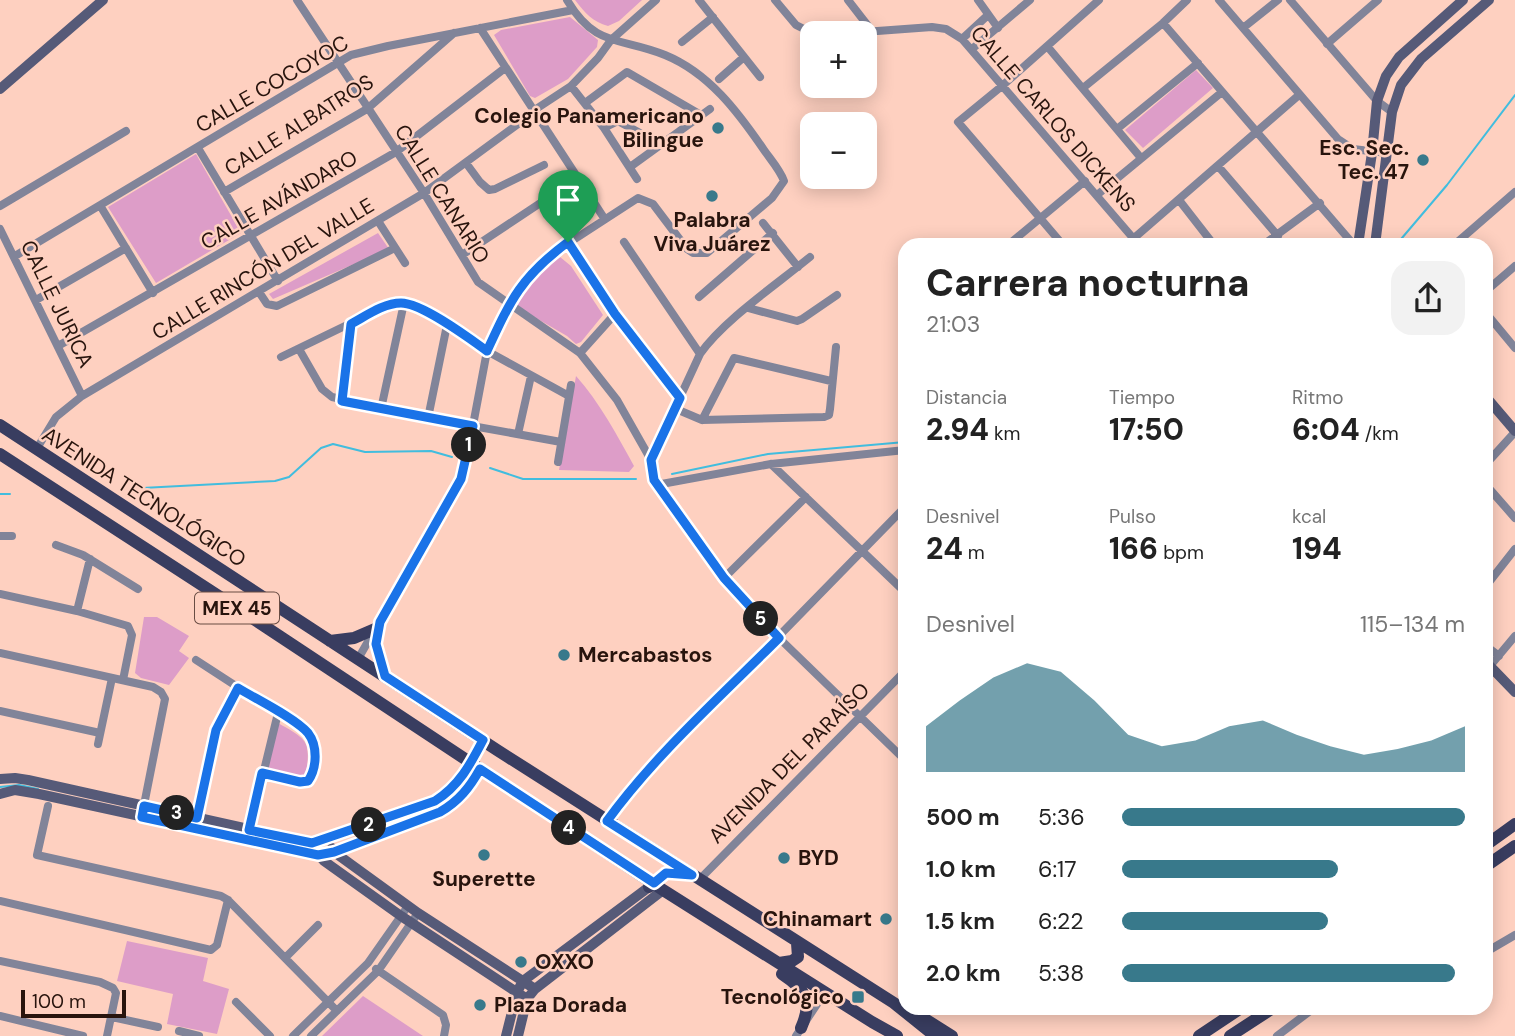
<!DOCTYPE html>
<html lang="es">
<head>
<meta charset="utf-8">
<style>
  :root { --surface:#fff; --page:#f2f2f2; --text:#222; --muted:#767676; --accent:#38798b }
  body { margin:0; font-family:"DM Sans",sans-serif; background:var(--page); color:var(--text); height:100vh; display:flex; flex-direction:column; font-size:26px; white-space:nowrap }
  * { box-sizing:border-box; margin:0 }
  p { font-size:23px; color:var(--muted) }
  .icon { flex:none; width:38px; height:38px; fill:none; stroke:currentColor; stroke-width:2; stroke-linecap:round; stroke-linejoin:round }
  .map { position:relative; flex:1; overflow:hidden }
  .sheet { position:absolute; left:898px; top:238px; width:595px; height:777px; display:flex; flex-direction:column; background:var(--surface); border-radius:21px; box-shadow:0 4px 18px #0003 }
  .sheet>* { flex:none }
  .fabs { position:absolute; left:800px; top:21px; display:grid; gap:14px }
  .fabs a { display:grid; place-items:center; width:77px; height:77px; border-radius:14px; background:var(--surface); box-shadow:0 4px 18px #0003; font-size:35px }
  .scale { position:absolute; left:21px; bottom:18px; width:105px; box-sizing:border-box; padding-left:7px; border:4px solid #28140d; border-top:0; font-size:19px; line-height:24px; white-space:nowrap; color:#28140d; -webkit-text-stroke:5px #fed0c0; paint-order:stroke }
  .pin { position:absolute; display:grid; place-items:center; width:60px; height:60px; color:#fff; margin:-72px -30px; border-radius:50% 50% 50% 0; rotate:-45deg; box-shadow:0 0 7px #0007 }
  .pin .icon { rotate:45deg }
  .km { position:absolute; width:35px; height:35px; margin:-18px; border-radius:50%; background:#222; color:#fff; font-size:19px; line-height:35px; text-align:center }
  .round { display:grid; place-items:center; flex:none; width:74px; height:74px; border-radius:21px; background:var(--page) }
  .headline { display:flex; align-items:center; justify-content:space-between; height:119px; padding:0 28px }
  h1 { font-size:38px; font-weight:800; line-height:52px }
  .figures { display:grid; grid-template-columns:repeat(3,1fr); gap:10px; height:119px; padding:7px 28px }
  .figures div { display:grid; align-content:center }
  .figures b { font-size:30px; font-weight:800 }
  .figures small { font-size:19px; font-weight:400 }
  .figures p { font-size:19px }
  .chart { height:196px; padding:14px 28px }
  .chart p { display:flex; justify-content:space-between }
  .chart svg { width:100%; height:126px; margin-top:7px; fill:var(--accent); opacity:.7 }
  ul { padding:0 28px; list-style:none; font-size:23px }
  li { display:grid; grid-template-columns:112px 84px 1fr; align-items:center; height:52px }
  li i { height:18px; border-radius:9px; background:var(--accent) }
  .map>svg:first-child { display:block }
</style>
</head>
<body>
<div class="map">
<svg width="1515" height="1036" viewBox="0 0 1515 1036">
  <rect width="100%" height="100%" fill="#fed0c0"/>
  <!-- green -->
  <path fill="#dd9dc8" d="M575,0H642L619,21L608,26C593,22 585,13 575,0Z
    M570,17L598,40L597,47L568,79L535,98L530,96L494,35L501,30Z
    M1196,70L1213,88L1143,148L1125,130Z
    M196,154L241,233L156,283L108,207Z
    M378,233L389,249L273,299L269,294Z
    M560,257L571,266L603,315L581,342L576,344L567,336L517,307C524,283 540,270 560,257Z
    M576,376C600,403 617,435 634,466L629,472L559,470Z
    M144,617H157L189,636L179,651L189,658L169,685L141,678L135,673Z
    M278,723C310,741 310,741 306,777L300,780L266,774Z
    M127,941L208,958L203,981L229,989L217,1034L167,1024L173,994L117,981Z
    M363,996L423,1036H322Z"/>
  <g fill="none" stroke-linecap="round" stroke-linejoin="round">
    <!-- stream -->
    <path stroke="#41bdde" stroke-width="2" d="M1396,245L1447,185L1515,95
      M490,468L523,479H636
      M672,474L768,454L905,442
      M142,488L275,481L289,477L321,448L333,444L365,452L431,451L452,457
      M0,494H10
      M0,787L19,785L38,789"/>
    <!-- street -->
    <path stroke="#818499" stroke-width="8" d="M297,0L424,193L478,282L580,353L617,400L651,460L656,485L724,578L779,638L905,760
      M699,0L760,77
      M775,0L796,25L812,33
      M848,0L872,31
      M978,0L998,28
      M1219,0L1338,139L1353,149L1387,153
      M1290,0L1377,101L1392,112
      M1163,23L1354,245
      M480,28L604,218
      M1243,28L1278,0
      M850,33L932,27L946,29L962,39L1139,245
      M962,39L988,15
      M682,42L713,17
      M1327,44L1378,0
      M1047,46L1141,158
      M972,49L1030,0
      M719,79L744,57
      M571,86L604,128L637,179
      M1083,88L1163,23L1187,0
      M585,103L627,72L701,115
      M533,111L571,86L598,58L611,40L656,0
      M604,128L618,121L660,144
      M1117,129L1198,63
      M198,148L278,281
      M466,163L480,182L489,190L495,189L544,165
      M1218,166L1278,236
      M630,167L710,109
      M224,192L367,109L454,33
      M1097,195L1222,92
      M1179,200L1214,245
      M0,206L126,131
      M101,207L153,293
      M378,221L405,263
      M763,223L798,267
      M0,229L82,396
      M568,242L615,314L680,398
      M624,242L700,354
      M1008,245L1085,181
      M1063,245L958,122L1002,86L1099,0
      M1126,245L1299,95
      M1263,245L1320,203
      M1454,245L1515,192
      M462,255L578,178
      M15,256L351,55L388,46L573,10
      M1486,291L1515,266
      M259,292L267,304L277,306L395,248
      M699,297L773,233
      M36,300L126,248
      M748,308L797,321L802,319L837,295
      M1486,313L1515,348
      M58,346L396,152L505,68
      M299,349L322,389L332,397L428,418L561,442
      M580,353L615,314
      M281,357L382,308L404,303L420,308L487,351L569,396
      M342,401L351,324
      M381,409L404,303
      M676,409L702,420L824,417L829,415L830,409L836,347
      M428,418L447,325
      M702,420L734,358L831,381
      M518,434L531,376
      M36,450L56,417L82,396L424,193L518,124
      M651,460L700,354C724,320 776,285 810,257
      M558,462L571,385
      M771,464L905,592
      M1486,464L1515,432
      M656,485L771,464L905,450
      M1486,485L1515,518
      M0,536H12
      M56,545L83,555L138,589
      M724,578L806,497
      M1486,586L1515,549
      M0,594L77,611L128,626L132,635L123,680
      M77,611L90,559
      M1486,646L1499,656
      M0,653L153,687L161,692L165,699L143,810
      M358,659L461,479L467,457L487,351L508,305L520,286L547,257L638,198L653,204L687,249L693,253H707L772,198L784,181C780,170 771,160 764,150C738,112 709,73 665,55C621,37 595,48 567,0
      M196,660L305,731C317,745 318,765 308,781L300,782L262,773
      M1490,666L1515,636
      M0,711L100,733
      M98,744L112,678
      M48,806L37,855L221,896L228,900L337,1011
      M197,818L216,730L238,688
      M607,821L618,805L688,729L905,507
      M249,832L278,713
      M699,880L905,671
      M0,901L211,950L217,945L228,900
      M1486,952L1515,935
      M286,957L318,925
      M0,961L100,982L113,988L116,993L107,1036
      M376,969L443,1015L446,1025L444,1036
      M236,1002L270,1036
      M0,1016L83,1036
      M112,1017L158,1027
      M179,1031L199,1036
      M293,1036L368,963L408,906
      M311,1036L378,971L418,913
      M796,1036L825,992
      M1277,1036L1314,1008"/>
    <!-- secondary -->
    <path stroke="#565a78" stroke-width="10" d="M0,89L103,0
      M1358,245L1372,153L1377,101L1386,76L1399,57L1463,0
      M1375,245L1392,112L1401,85L1421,59L1489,0
      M1486,397L1515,431
      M1486,662L1515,692
      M0,779L15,778L28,780L312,843L434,801C459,786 470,765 483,740
      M0,794L15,790L39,794L318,855L334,852L440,812L464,793L480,769
      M332,848L334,852L418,913L535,989
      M316,852L324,861L401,916L527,999
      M506,1036L517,992L523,981L649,887
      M518,1036L527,999L535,989L663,890"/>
    <!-- primary -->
    <path stroke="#393d60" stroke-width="12" d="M0,425L497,750L894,1003L935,1036
      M0,454L231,604L663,890L872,1022L897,1036
      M380,622L376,644L385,676
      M330,641L354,638L375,629
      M1486,845L1515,824
      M1486,866L1515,846
      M649,887L665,873L685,874
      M779,963L792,961L798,957L797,943
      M782,974C806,990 813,1001 801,1028
      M917,1014L952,1036
      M1199,1036L1241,1008
      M1230,1036L1273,1008"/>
  </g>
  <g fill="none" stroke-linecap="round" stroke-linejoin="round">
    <defs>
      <path id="route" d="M568,242L615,314L680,398L651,460L654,480L724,578L779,638C721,696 655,755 607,821L692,875L666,873L654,883L480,769C470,787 459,801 440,812L334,852L318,855L142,817L144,806L197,818L216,730L238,688C256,699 295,718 308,733C318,746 317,768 308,781L300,782L262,773L249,830L312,843L435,801C459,786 470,765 483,740L385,676L376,644L380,622L461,479L473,426L342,401L351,324C366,316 384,303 401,303C422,303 469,338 487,351C511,299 521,277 568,242Z"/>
    </defs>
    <!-- route casing -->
    <use href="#route" stroke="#fff" stroke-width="14"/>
    <!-- route -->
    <use href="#route" stroke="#1a73e8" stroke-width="9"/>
  </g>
  <!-- markers -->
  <g fill="#38798b" stroke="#fed0c0" stroke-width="2.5">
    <circle cx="718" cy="128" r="7"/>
    <circle cx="1423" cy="160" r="7"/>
    <circle cx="712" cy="196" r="7"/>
    <circle cx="564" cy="655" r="7"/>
    <circle cx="484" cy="855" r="7"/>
    <circle cx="784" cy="858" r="7"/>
    <circle cx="886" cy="919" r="7"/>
    <circle cx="521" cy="962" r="7"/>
    <rect x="851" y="990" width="14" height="14" rx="3.5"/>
    <circle cx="480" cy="1005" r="7"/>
  </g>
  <g text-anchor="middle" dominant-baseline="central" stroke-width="5" stroke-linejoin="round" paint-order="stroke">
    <!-- shield labels -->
    <rect fill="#fed0c0" stroke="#684c43" stroke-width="2" x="195" y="592.5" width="84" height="31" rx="5"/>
    <g font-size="19" font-weight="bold" fill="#28140d">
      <text x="237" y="608">MEX 45</text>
    </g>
    <!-- street labels -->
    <g font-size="21" fill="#28140d" stroke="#fed0c0">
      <text transform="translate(272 84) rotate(-30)">CALLE COCOYOC</text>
      <text transform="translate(1053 119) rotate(49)">CALLE CARLOS DICKENS</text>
      <text transform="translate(299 125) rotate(-32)">CALLE ALBATROS</text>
      <text transform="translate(442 194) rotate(58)">CALLE CANARIO</text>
      <text transform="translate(279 200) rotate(-30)">CALLE AVÁNDARO</text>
      <text transform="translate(263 269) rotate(-31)">CALLE RINCÓN DEL VALLE</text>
      <text transform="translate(57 304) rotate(64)">CALLE JURICA</text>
      <text transform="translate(144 497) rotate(33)">AVENIDA TECNOLÓGICO</text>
      <text transform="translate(789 763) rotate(-45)">AVENIDA DEL PARAÍSO</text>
    </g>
    <!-- poi labels -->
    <g font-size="21" font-weight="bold" fill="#28140d" stroke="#fed0c0" text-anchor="end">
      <text x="704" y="116">Colegio Panamericano<tspan x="704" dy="24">Bilingue</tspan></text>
      <text x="1409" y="148">Esc. Sec.<tspan x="1409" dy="24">Tec. 47</tspan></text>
      <text x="712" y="220" text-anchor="middle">Palabra<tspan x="712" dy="24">Viva Juárez</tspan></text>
      <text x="578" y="655" text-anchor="start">Mercabastos</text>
      <text x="798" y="858" text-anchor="start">BYD</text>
      <text x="484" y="879" text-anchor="middle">Superette</text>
      <text x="872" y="919">Chinamart</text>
      <text x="535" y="962" text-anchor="start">OXXO</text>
      <text x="844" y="997">Tecnológico</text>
      <text x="494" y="1005" text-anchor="start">Plaza Dorada</text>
    </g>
  </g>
</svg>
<div class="fabs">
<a>+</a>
<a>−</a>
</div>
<div class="scale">100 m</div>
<div class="pin" style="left:568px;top:242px;background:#1e9e55"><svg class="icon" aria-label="arrive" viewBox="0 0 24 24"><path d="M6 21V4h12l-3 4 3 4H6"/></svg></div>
<b class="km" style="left:469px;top:445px">1</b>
<b class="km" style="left:369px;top:825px">2</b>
<b class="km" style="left:177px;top:813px">3</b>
<b class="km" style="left:569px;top:828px">4</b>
<b class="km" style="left:761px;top:619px">5</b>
<section class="sheet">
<div class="headline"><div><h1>Carrera nocturna</h1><p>21:03</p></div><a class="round"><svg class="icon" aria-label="share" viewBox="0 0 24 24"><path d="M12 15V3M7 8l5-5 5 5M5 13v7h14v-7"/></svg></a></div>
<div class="figures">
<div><p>Distancia</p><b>2.94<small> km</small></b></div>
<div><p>Tiempo</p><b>17:50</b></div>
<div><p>Ritmo</p><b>6:04<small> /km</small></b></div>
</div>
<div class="figures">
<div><p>Desnivel</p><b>24<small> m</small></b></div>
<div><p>Pulso</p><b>166<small> bpm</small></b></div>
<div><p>kcal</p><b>194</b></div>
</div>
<div class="chart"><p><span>Desnivel</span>115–134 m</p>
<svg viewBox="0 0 160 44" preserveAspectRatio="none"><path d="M0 44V28L10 19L20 11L30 6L40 9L50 19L60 31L70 35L80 33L90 28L100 26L110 31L120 35L130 38L140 36L150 33L160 28V44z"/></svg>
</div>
<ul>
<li><b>500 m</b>5:36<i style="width:100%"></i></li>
<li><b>1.0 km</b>6:17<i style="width:63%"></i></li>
<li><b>1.5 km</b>6:22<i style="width:60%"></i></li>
<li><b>2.0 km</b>5:38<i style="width:97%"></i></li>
</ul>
</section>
</div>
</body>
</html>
